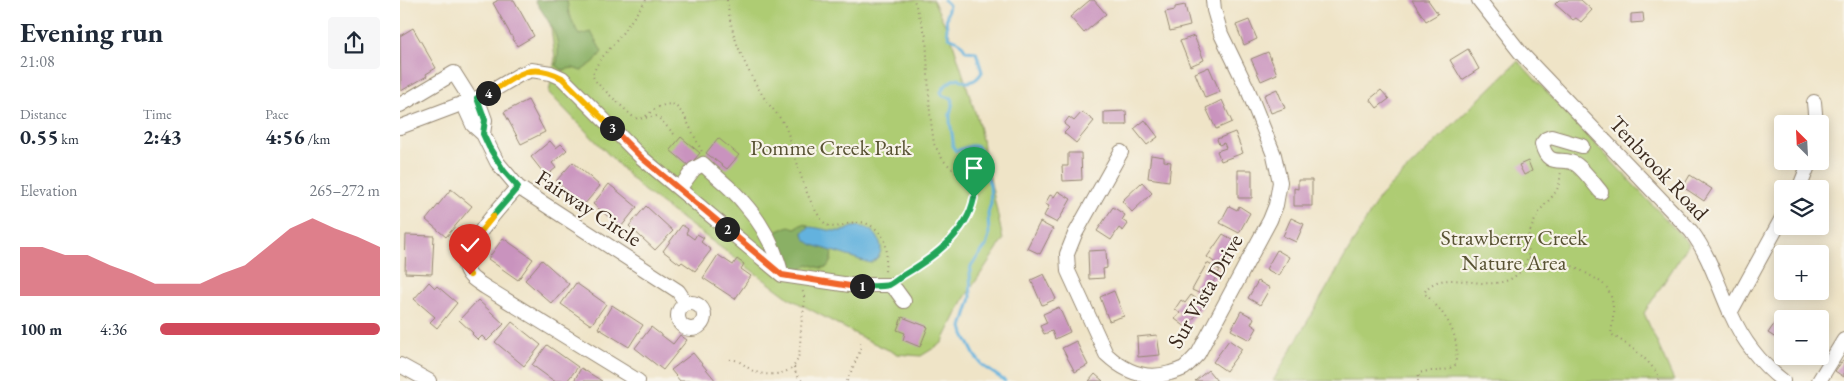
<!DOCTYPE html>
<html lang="en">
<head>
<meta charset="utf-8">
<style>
  :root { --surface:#fff; --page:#f6f6f7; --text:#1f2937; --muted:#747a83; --accent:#d1495b }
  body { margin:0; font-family:"EB Garamond",serif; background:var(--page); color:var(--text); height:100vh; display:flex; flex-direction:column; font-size:19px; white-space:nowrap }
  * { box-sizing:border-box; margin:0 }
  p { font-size:16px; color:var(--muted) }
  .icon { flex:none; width:28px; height:28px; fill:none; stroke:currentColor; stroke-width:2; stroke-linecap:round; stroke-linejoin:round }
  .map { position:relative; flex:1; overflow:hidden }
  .side { display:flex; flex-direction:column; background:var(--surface); width:400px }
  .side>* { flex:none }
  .needle { width:32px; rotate:336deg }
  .tools { position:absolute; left:1374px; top:115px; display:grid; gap:10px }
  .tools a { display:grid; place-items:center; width:55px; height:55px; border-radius:5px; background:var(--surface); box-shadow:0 2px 12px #0003; font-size:25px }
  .pin { position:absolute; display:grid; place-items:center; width:42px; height:42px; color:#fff; margin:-51px -21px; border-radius:50% 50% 50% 0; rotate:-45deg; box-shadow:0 0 5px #0007 }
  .pin .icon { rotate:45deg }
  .km { position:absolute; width:25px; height:25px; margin:-12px; border-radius:50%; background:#222; color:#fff; font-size:14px; line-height:25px; text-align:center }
  .round { display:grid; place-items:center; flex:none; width:52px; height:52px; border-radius:5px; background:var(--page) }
  .summary { display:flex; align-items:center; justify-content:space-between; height:85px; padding:0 20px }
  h1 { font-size:28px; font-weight:700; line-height:38px }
  .stats { display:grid; grid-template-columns:repeat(3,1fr); gap:8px; height:85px; padding:5px 20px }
  .stats div { display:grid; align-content:center }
  .stats b { font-size:21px; font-weight:700 }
  .stats small { font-size:14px; font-weight:400 }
  .stats p { font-size:14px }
  .chart { height:140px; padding:10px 20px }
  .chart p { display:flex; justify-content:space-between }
  .chart svg { width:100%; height:90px; margin-top:5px; fill:var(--accent); opacity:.7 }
  ul { padding:0 20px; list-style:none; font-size:16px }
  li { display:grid; grid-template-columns:80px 60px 1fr; align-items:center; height:38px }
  li i { height:12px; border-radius:6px; background:var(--accent) }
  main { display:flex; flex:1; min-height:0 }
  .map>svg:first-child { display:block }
</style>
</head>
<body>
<main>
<section class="side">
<div class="summary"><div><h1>Evening run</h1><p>21:08</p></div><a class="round"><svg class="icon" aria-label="share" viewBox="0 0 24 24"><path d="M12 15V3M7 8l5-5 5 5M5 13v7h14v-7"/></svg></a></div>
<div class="stats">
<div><p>Distance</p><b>0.55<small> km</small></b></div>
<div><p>Time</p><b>2:43</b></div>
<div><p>Pace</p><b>4:56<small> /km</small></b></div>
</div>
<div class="chart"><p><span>Elevation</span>265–272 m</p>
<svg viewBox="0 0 160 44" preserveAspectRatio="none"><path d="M0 44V20L10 20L20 24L30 24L40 29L50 33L60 38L70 38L80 38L90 33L100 29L110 20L120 11L130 6L140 11L150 15L160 20V44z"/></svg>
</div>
<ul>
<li><b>100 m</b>4:36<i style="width:100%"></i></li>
</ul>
</section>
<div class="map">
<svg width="1444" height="381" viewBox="0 0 1444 381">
  <rect width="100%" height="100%" fill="#f7f3e8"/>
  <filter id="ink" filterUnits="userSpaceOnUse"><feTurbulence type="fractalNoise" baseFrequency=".02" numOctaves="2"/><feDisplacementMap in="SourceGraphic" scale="10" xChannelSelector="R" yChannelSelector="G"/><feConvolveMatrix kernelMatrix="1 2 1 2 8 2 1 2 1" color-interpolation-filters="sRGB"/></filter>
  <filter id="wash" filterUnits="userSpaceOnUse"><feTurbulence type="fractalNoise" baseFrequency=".0096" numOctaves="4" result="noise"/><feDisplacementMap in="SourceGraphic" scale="20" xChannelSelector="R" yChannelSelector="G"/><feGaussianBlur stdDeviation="1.12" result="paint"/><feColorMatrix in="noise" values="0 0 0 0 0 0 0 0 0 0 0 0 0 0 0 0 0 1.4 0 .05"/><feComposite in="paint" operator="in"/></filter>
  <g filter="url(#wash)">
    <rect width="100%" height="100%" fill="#efe4c7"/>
    <!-- green -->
    <path fill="#aecc73" stroke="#747b48" d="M146,0H533L551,37L578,121L603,240L564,299L542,343L521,356L497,354L465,339L389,298L243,190L149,93L155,58L148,5Z
      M1118,61L1289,244L1244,313L1274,381H873L980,196Z"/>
    <!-- forest -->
    <path fill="#8ab065" stroke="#626d42" d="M135,0H167L169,14L179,35L191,32L202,52L194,62L181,71L173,68L162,70L156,65C164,38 148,22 135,0Z
      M403,224L408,225L409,234L432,249L431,261L427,267L421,268L408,264L402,269L394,268L376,243V232L389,226L395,228Z"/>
    <!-- water -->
    <path fill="#64b2de" stroke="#506e7e" d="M410,227C421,228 432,232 442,231C446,231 449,228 453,227C467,224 480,234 481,248C481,256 476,260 470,263L413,245C407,241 403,239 403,232Z"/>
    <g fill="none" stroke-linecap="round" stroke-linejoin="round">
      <!-- stream -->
      <path stroke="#64b2de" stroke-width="3" d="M544,0L549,5C546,15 545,26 549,37L560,42L566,51L576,52L582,72C577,81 567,86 559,78C550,80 545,84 541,92L543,96L552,98C554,104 551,108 550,114C549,126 554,136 553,147L556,151L571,146H577L582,152L585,159L584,167L590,185L591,203L588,213L589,236L586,246L571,266L570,273L571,298L562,327L564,334L575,356L583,366L605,381"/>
    </g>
    <g id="blocks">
      <!-- building -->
      <path fill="#c993be" d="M97,0H114L134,36L117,46L93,3L97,1Z
        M690,0H694L706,14L684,33L670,17Z
        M1012,0H1028L1038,14L1026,21Z
        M1159,0H1181L1192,10L1181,22L1176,18L1173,20L1155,4Z
        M785,5L790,26L770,31L765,12L775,10V7Z
        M1243,13L1244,22L1231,23V14Z
        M849,20L857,39L844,45L836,25Z
        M13,28L36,68L26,74L27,76L1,91L0,36Z
        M794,36L804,60L790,66L780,41Z
        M1068,49L1079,69L1062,80L1050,60Z
        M868,52L877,74L861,81L851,59Z
        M809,67L820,92L805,98L795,73Z
        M877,89L885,108L871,113L864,95Z
        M981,90L989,99L977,108L970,99Z
        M128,100L145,132L121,144L104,112Z
        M822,100L832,122L816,129L806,108Z
        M726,111L727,125H704V112Z
        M682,112L694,121L676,143L664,133L669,128L664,124L669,117L674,121Z
        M745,120L758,137L747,145L734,129Z
        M835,132L843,153L821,161L817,151L826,148L824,143L819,145L817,139Z
        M281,137L300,153L289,166L270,150Z
        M318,138L339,155L327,169L306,153Z
        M150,141L156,148L161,144L167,150L152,163L156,168L146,176L131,157Z
        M668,153H681L682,180L663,181L662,166H668Z
        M751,155L764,157V161L771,162L769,181L748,178Z
        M1128,161L1132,171L1124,175L1119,165Z
        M173,162L200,186L183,206L156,181Z
        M838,170H852V198H838Z
        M1290,175L1312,189L1304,201L1283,187Z
        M898,180H912V206H894V188L898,189Z
        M742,182L752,193L732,212L722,201Z
        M209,184L237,207L221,227L193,204Z
        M51,189L72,206L46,237L26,220Z
        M658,191L671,199L657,223L644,216L649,206L645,204L650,195L654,197Z
        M246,206L273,231L255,250L229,226Z
        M829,206L837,210L839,206L850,213L839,233L820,223Z
        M713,207L725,215L722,220L728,224L723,231L719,228L711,240L697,231Z
        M891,218L904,224L896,242L883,236Z
        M640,222L653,229L640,254L627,248Z
        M282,225L288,229L286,233L294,239L297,234L304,238L301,242L311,250L295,271L282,262L280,264L263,251Z
        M823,234L836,242L820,266L807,257Z
        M6,235L34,236L32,274L5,273Z
        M103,238L133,259L118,280L88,259Z
        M706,250L707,268L703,269L704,278L689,279L688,251Z
        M877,250L889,257L879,276L866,269Z
        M318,255L333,265L337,259L344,264L341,269L351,276L335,299L303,278Z
        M142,260L169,284L152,304L125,280Z
        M807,263L820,270L805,296L792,290Z
        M644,274L656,299L642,305L631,280Z
        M858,281L870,288L860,305L848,298Z
        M29,282L35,288L37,286L57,303L37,328L30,322L35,317L14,299Z
        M176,283L206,304L191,325L161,304Z
        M714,291L724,316L709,321L700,297Z
        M791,295L804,304L787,328L775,319L780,313L775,309L781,300L785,303Z
        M78,300L104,324L87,341L82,336L78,340L72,334L73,333L59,320Z
        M212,305L243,325L229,347L198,328Z
        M659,307L670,332L655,339L652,331L644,334L640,326L647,323L643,314Z
        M841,311L854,318L851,324L857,328L850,340L831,330Z
        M1384,316L1388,319H1382V342L1368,333L1377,320L1380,322Z
        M502,317L528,327L520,347L503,340L505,333L497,330Z
        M112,322L141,345L124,366L95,342Z
        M251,327L273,344L280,335L287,340L263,370L235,348Z
        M757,335L760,355L738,357L737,337Z
        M829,340L842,349L826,371L813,362Z
        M676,341L688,365L675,372L662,348Z
        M147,345L178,367L167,381H154L132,365Z
        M293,353L316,381H280L271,370Z
        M1444,359V377L1435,371Z
        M181,368L202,381H174Z
        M808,370L817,381H795Z
        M695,374L703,381H689Z"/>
    </g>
  </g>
  <g filter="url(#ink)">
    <use href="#blocks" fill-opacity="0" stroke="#958772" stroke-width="1"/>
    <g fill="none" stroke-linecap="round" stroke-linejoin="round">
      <defs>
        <path id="minor" d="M1079,0L1120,52L1291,231C1310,256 1318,286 1331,314C1343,341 1360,363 1383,381
          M77,98L85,120L83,134
          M1414,102L1416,124
          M63,103L73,125L83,134L97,162L118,187L278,291L286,303
          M0,105L54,73L71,100
          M0,127L85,95L119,75L131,70L151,73L162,78L242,158L382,275L450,285H489L496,290L504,301
          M1182,146L1151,137L1146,139L1142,144C1148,170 1164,155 1177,165C1186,172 1194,184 1201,192
          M721,152L675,234L667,254L668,271L706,354C724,371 745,381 770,373C774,372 780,370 784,368C789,364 794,358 798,354L870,220L876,205L880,182L874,155L848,90L821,34L814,10L813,0
          M118,187C106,200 63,247 65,264C66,276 76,281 85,287L238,381
          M279,189L294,169L303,164C316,177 332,188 343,202C362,223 375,248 382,275
          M1399,189L1410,161
          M278 316a13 13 0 1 1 26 0a13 13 0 1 1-26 0Z
          M1330,313L1382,218
          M0,365L29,381
          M1419,381L1444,340"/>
      </defs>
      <!-- minor casing -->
      <use href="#minor" stroke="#958772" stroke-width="16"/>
      <!-- path -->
      <path stroke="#958772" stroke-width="2" stroke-dasharray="1 4" stroke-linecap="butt" d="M246,0L218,39L199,61L192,75L197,83L232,116L238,119L257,116L274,134
        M327,0C331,37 345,68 365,99C371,108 380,116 385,126C398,157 401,191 421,219C432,234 443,223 456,222C469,221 484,232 486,246C488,254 485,264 485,273
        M246,116C254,109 264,102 275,105L284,115L302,152
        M1129,258C1138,259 1148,258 1157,260C1166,262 1202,280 1207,288C1216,302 1213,319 1211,334C1228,345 1249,358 1259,377L1257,381
        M499,278L519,267L544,247L565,218L574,198L571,187L543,160L534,144L530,114L526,36L514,0
        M330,360C338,358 346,367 353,371C360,374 368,375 376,374C403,370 399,351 401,330C401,313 408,306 402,289
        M394,367L396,374L402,381
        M447,381L460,351L462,339
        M1018,381L1019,373C1035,368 1040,375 1055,365C1062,335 1045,313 1024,293C1042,261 1097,303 1122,269C1134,252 1124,242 1131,229C1134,222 1137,215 1142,208C1147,202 1155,195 1158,187C1160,183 1160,176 1161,172"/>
      <!-- minor -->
      <use href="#minor" stroke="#fff" stroke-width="14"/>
    </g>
  </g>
  <g fill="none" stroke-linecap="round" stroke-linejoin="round" filter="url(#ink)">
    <defs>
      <path id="split-1" d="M462,286C470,286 481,287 489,285C493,283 498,279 502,276C531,259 567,234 574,198"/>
      <path id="split-2" d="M327,229L382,275L450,286H462"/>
      <path id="split-3" d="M212,128L242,158L327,229"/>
      <path id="split-4" d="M88,93C117,78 127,60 162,78L212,128"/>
      <path id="split-5" d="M88,93L77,98L85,120L83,134L89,147L104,171L118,187L93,216"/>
      <path id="split-6" d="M70,275C56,254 81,233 93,216"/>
    </defs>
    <!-- split-1 casing -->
    <use href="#split-1" stroke="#fff" stroke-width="10"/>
    <!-- split-2 casing -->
    <use href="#split-2" stroke="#fff" stroke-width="10"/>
    <!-- split-3 casing -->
    <use href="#split-3" stroke="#fff" stroke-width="10"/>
    <!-- split-4 casing -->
    <use href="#split-4" stroke="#fff" stroke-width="10"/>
    <!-- split-5 casing -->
    <use href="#split-5" stroke="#fff" stroke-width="10"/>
    <!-- split-6 casing -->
    <use href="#split-6" stroke="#fff" stroke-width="10"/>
    <!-- split-1 -->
    <use href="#split-1" stroke="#22a559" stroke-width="6"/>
    <!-- split-2 -->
    <use href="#split-2" stroke="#f0652b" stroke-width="6"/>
    <!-- split-3 -->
    <use href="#split-3" stroke="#f0652b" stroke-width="6"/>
    <!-- split-4 -->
    <use href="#split-4" stroke="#f5b400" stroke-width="6"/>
    <!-- split-5 -->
    <use href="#split-5" stroke="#22a559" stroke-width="6"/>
    <!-- split-6 -->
    <use href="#split-6" stroke="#f5b400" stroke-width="6"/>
  </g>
  <g text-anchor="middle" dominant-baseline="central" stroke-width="4.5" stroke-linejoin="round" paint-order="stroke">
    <!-- park labels -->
    <g font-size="22" fill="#585233" stroke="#f7f3e8">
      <text x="431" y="147">Pomme Creek Park</text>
      <text x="1114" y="237">Strawberry Creek<tspan x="1114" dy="25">Nature Area</tspan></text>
    </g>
    <!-- street labels -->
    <g font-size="22" fill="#3b2a1e" stroke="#f7f3e8">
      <text transform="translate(1259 168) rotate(47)">Tenbrook Road</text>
      <text transform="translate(189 208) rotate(33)">Fairway Circle</text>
      <text transform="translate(805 291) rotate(-60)">Sur Vista Drive</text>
    </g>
  </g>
</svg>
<div class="tools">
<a><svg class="needle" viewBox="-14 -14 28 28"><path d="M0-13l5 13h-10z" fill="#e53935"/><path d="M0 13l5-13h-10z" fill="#747a83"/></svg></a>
<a><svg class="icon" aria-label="layers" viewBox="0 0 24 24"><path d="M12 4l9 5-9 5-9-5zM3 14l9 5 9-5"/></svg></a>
<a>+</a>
<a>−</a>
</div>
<div class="pin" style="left:574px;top:198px;background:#1e9e55"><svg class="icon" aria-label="arrive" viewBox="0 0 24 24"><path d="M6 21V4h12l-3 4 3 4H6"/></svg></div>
<div class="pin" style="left:70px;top:275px;background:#d93025"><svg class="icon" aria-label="check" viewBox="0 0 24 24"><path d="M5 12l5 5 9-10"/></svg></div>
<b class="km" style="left:462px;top:286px">1</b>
<b class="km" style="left:327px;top:229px">2</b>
<b class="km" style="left:212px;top:128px">3</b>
<b class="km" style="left:88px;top:93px">4</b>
</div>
</main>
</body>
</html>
